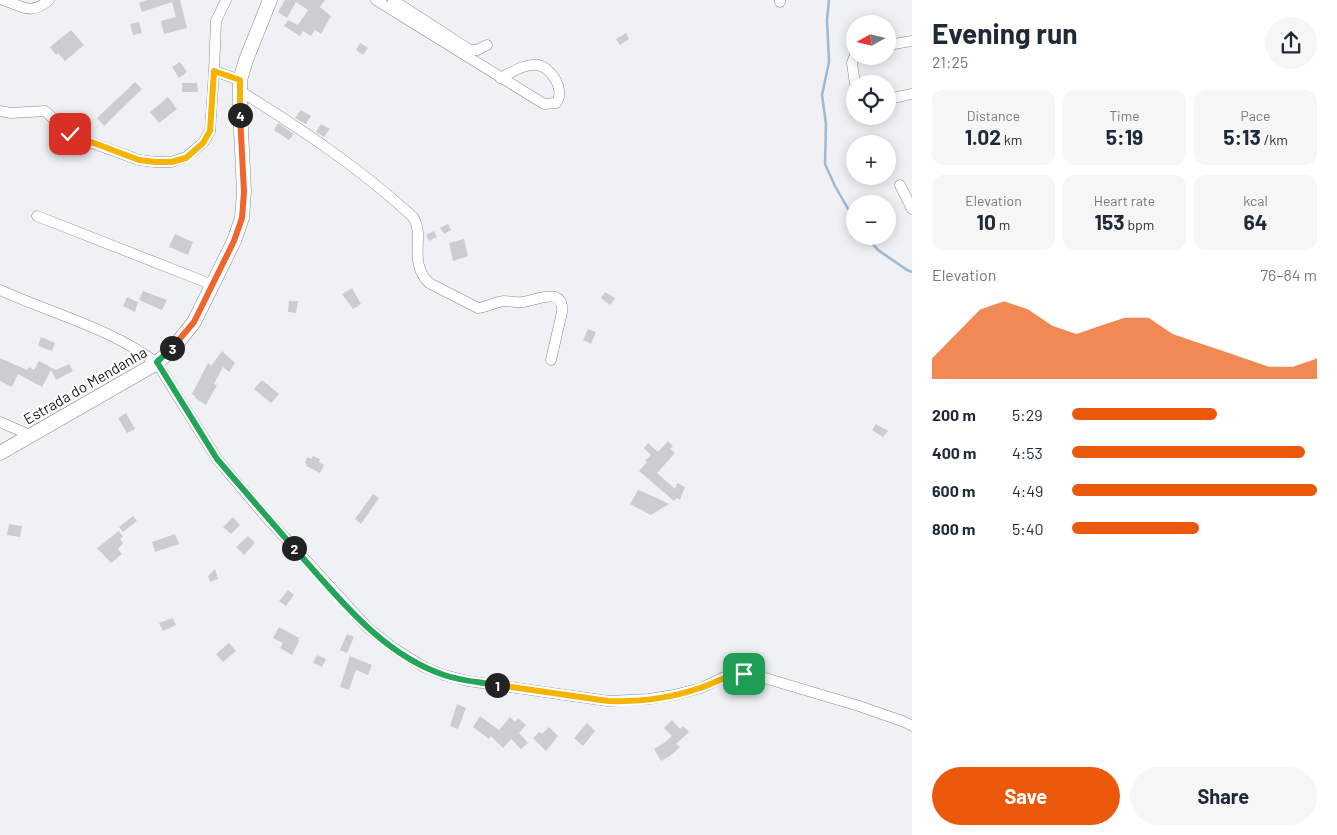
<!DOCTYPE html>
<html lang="en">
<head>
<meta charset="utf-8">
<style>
  :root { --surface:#fff; --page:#f6f6f7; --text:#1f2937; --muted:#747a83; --accent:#ea580c }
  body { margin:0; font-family:Barlow,sans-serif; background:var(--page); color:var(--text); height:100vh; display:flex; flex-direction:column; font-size:19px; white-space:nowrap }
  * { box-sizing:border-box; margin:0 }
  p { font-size:16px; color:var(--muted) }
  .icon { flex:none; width:28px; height:28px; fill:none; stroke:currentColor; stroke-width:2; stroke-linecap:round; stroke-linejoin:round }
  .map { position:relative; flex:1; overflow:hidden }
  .details { display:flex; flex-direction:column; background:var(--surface); width:425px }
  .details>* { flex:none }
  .needle { width:32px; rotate:262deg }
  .fabs { position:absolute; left:846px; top:15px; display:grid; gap:10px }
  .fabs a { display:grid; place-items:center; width:50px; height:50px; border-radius:50%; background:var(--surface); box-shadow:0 2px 12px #0003; font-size:25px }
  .pin { position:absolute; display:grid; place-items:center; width:42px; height:42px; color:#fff; margin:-21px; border-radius:10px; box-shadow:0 2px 8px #0006 }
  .km { position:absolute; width:25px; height:25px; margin:-12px; border-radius:50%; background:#222; color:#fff; font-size:14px; line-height:25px; text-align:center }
  .round { display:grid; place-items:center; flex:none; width:52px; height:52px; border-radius:26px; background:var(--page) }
  .overview { display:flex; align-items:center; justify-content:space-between; height:85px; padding:0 20px }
  h1 { font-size:28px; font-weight:700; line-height:38px }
  .metrics { display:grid; grid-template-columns:repeat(3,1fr); gap:8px; height:85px; padding:5px 20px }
  .metrics div { display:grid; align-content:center; border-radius:12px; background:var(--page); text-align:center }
  .metrics b { font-size:21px; font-weight:700 }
  .metrics small { font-size:14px; font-weight:400 }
  .metrics p { font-size:14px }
  .chart { height:140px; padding:10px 20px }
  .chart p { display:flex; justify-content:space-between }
  .chart svg { width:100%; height:90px; margin-top:5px; fill:var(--accent); opacity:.7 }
  .button { display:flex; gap:10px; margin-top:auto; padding:10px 20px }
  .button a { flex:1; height:58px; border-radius:30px; background:var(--accent); color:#fff; font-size:20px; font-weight:700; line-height:58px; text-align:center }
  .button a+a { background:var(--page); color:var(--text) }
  ul { padding:0 20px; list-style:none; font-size:16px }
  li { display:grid; grid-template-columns:80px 60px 1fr; align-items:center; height:38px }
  li i { height:12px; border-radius:6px; background:var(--accent) }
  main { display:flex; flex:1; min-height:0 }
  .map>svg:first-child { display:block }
</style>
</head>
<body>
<main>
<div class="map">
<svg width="912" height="835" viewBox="0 0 912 835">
  <rect width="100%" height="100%" fill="#f0f1f5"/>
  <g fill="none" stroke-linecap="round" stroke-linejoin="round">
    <!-- stream -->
    <path stroke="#9eb9d2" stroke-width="2.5" d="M829,0L827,20L829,62L822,95L826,124L825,164L835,186L855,221
      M866,236L878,250L907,270L912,272"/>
  </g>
  <!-- building -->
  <path fill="#cccdd1" d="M147,0H180L187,28L164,34L161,21L176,17L172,2L142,12L139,3Z
    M285,0H325L320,7L331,16L321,34L315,30L311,36L303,31L300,36L284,26L288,20L298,25L308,10L296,2L287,18L278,12Z
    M139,22L142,33L133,35L130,24Z
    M71,30L84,45L65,61L58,53L56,55L50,47Z
    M626,33L629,39L620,45L616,39Z
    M360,43L368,48L363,55L356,50Z
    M180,62L187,72L179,78L172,67Z
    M135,82L142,89L104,126L97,118Z
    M182,83H197L198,92H182Z
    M168,97L177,109L159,123L150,112Z
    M301,110L311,116L306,124L295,118Z
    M278,123L294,134L289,140L274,130Z
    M321,124L330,129L324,137L316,132Z
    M448,224L451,230L444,234L440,228Z
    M434,231L437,237L429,241L426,235Z
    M175,234L193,242L188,255L169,247Z
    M464,239L468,256L453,261L449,243Z
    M352,288L361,304L353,309L342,294Z
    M143,291L167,300L162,310L139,300Z
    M605,292L615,298L610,305L601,298Z
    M127,297L138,302L135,312L123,306Z
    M289,301H298L296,313L288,312Z
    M588,329L596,332L591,344L583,340Z
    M41,337L55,343L52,351L38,346Z
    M222,351L235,363L229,372L223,367L214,384L217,385L206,405L195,398L196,397L192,394L208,363L211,366Z
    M0,358L27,370L29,367L34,370L39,361L56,370L69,364L73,371L56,380L51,370L42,387L18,374L12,387L0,381Z
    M262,380L279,394L271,403L254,389Z
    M126,413L135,429L127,433L118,418Z
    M876,424L888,431L883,437L872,430Z
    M668,441L673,446L670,449L675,453L657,473L675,489L677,483L685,487L680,500L677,498L674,501L639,471L647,462L645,461L651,455L644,448L648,443L658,452Z
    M313,456L320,459L319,462L324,465L320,473L306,466L307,464L305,463L307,457L311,459Z
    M638,490L646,493L669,504L651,515L630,504Z
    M373,494L379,498L361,524L355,519Z
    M133,516L137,521L123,532L119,527Z
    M233,517L240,525L231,534L223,527Z
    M9,524L22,526L20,537L7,535Z
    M119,531L123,537L120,539L123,543L118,549L122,554L111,563L97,548Z
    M175,534L179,544L155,552L152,542Z
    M248,536L255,543L244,555L236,547Z
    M215,569L218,579L210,582L208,576Z
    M288,590L294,595L286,606L279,601Z
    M173,618L176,625L163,631L159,623Z
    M279,627L299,638L298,640L299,641L292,655L280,648L283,643L273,638Z
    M347,634L354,637L347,653L340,650Z
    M229,643L236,651L223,662L216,654Z
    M317,655L326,659L322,667L313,663Z
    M350,656L372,665L368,675L356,670L349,690L340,687Z
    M457,704L466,708L458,729L450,726Z
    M480,716L499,730L510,717L515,722L518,718L526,725L519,733L528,743L521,749L511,739L503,748L491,736L489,739L473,727Z
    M672,720L680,729L683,726L689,732L676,744L680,747L670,756L661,761L654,749L664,743L672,736L664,728Z
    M587,723L595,731L583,746L574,738Z
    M549,727L558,736L546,751L533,738L539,732L542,734Z"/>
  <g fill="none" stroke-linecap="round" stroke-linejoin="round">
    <defs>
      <path id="minor" d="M3,0C22,6 31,16 49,0
        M226,0L216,21L214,71L240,80
        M376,0L544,104L556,103C566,91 552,68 538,65C525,63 511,73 500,78
        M393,0L470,50H477L487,45
        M780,0V2
        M888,45L912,41
        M855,55L852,63L855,84
        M240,91C301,129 360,168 413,217C426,237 407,261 429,283L478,308C487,307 495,302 504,301C510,301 517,303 523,302C537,300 564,286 562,312L551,360
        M888,99L912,94
        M0,111L11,113L45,111L70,134L87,141L139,160L155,162H171L186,157L203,143L210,131L214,71
        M900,185L912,209
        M37,216L213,285
        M0,290C51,313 112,329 157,363L217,459L267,518L367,627L395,649L424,667L444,675L468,681L608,701L649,699L674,695L701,688L729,675L744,674L758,676L859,706L905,722L912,726
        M0,422L30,435"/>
      <path id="secondary" d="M0,453L157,363L175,346L194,322L234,241L242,218L244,191L240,110V80L246,60L270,0"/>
    </defs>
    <!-- minor casing -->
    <use href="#minor" stroke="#898a8e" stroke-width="11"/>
    <!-- secondary casing -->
    <use href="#secondary" stroke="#898a8e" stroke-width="15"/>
    <!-- minor -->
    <use href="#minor" stroke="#fff" stroke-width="10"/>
    <!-- secondary -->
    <use href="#secondary" stroke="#fff" stroke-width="14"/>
  </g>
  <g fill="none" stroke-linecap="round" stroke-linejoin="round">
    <defs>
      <path id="split-1" d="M497,685L608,701C639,702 671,698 700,688C718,682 723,676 744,674"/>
      <path id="split-2" d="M294,548C337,596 381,654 444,675C461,681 479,682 497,685"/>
      <path id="split-3" d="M172,348L157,362L217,459L294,548"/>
      <path id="split-4" d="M172,348L194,322L234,241L242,218L244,192L240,115"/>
      <path id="split-5" d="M70,134L139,160L155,162H171L186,158L203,143L210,131L214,71L240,80V115"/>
    </defs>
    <!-- split-1 casing -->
    <use href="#split-1" stroke="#fff" stroke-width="10"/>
    <!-- split-2 casing -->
    <use href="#split-2" stroke="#fff" stroke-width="10"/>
    <!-- split-3 casing -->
    <use href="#split-3" stroke="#fff" stroke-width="10"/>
    <!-- split-4 casing -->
    <use href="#split-4" stroke="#fff" stroke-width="10"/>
    <!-- split-5 casing -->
    <use href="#split-5" stroke="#fff" stroke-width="10"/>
    <!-- split-1 -->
    <use href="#split-1" stroke="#f5b400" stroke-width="6"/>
    <!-- split-2 -->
    <use href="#split-2" stroke="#22a559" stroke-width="6"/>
    <!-- split-3 -->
    <use href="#split-3" stroke="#22a559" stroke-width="6"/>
    <!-- split-4 -->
    <use href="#split-4" stroke="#f0652b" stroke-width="6"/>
    <!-- split-5 -->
    <use href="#split-5" stroke="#f5b400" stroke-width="6"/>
  </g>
  <g text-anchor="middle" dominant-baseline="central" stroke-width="4" stroke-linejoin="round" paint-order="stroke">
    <!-- street labels -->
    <g font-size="15" fill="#161617" stroke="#fff">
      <text transform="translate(85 385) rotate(-30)">Estrada do Mendanha</text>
    </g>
  </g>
</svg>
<div class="fabs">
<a><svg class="needle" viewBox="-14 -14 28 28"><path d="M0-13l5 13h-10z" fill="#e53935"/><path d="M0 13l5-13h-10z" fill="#747a83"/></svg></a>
<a><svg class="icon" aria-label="locate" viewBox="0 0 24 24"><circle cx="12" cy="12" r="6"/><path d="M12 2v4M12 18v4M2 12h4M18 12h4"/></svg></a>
<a>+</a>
<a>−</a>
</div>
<div class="pin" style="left:744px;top:674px;background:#1e9e55"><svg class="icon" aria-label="arrive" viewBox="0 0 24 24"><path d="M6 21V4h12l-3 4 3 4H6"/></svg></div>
<div class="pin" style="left:70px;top:134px;background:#d93025"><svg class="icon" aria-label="check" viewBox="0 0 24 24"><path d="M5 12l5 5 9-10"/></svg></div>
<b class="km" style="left:497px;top:685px">1</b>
<b class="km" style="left:294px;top:548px">2</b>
<b class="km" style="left:172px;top:348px">3</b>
<b class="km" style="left:240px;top:115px">4</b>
</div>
<section class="details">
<div class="overview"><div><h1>Evening run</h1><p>21:25</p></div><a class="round"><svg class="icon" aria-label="share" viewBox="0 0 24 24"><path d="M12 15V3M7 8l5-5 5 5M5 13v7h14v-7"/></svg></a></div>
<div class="metrics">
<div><p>Distance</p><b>1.02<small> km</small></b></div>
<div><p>Time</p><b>5:19</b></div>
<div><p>Pace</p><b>5:13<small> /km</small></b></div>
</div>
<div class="metrics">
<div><p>Elevation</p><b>10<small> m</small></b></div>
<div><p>Heart rate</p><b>153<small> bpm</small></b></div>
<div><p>kcal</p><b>64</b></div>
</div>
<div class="chart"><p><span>Elevation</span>76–84 m</p>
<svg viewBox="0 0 160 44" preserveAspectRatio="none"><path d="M0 44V34L10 22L20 10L30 6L40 10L50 18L60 22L70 18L80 14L90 14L100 22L110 26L120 30L130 34L140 38L150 38L160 34V44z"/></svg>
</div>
<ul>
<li><b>200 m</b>5:29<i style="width:59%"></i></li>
<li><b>400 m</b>4:53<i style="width:95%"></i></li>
<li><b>600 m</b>4:49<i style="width:100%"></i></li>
<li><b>800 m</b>5:40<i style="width:52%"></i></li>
</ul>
<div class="button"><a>Save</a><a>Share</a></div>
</section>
</main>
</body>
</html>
